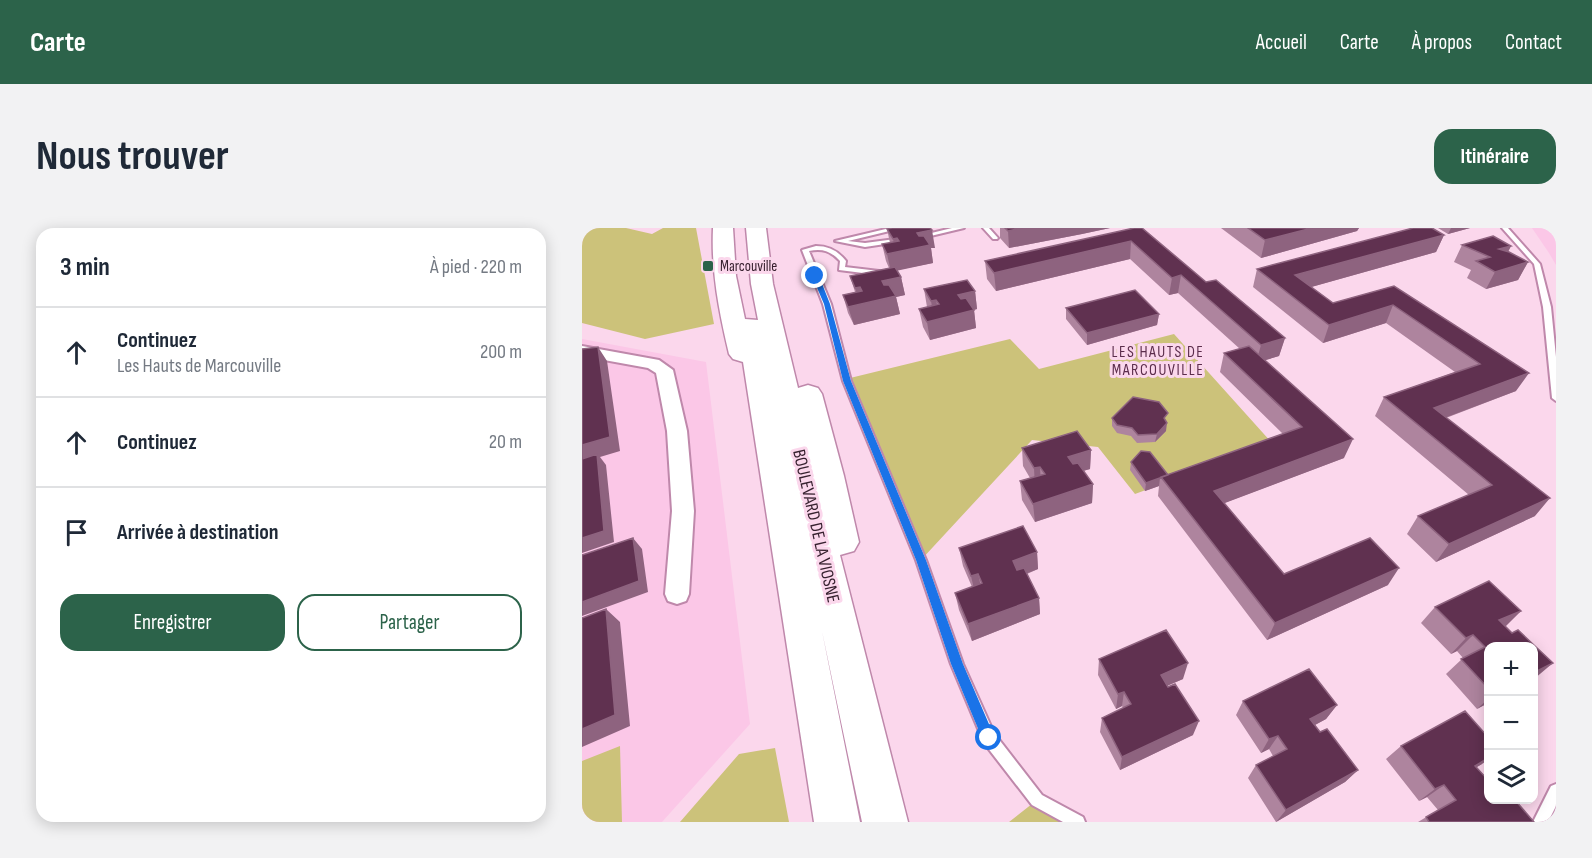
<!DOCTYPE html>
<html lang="fr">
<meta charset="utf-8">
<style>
body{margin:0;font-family:"Sofia Sans Condensed",sans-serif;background:#f2f2f3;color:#1f2937}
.controls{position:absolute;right:18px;bottom:18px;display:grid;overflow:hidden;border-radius:12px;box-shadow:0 3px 15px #0003}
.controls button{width:54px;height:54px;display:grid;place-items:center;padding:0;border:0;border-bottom:2px solid #e0e1e3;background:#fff;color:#1f2937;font:30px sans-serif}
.stop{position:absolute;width:18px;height:18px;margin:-14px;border:4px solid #1a73e8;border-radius:50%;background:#fff}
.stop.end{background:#1a73e8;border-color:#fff;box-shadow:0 2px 6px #0008}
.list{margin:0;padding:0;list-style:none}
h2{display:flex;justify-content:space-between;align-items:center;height:78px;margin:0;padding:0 24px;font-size:26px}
h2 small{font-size:20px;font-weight:400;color:#747a83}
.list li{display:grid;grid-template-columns:39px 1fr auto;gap:18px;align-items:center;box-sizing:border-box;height:90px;padding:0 24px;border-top:2px solid #e0e1e3}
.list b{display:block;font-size:22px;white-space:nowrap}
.list p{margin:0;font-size:20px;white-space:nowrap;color:#747a83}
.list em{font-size:20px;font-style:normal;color:#747a83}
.actions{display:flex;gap:12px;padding:18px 24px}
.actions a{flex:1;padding:14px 0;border:2px solid #2c634a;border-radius:18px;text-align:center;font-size:21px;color:#2c634a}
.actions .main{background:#2c634a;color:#fff}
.icon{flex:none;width:33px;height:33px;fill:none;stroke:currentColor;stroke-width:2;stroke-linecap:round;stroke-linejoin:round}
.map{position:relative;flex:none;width:974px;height:594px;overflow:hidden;border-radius:18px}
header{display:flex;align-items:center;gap:36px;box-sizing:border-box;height:84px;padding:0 30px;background:#2c634a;color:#fff}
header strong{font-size:28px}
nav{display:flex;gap:33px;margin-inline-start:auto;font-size:21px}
.intro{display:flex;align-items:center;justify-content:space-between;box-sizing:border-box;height:144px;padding:0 36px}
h1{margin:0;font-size:42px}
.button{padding:15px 27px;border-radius:18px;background:#2c634a;color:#fff;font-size:21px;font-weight:700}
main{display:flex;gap:36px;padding:0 36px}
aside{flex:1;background:#fff;border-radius:18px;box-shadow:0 3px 15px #0003}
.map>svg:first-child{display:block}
</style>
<header>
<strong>Carte</strong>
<nav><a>Accueil</a><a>Carte</a><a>À propos</a><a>Contact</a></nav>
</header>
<div class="intro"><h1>Nous trouver</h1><a class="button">Itinéraire</a></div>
<main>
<aside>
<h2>3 min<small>À pied · 220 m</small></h2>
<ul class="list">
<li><svg class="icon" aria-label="ahead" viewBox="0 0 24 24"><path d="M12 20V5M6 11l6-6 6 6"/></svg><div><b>Continuez</b><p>Les Hauts de Marcouville</p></div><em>200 m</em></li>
<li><svg class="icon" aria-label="ahead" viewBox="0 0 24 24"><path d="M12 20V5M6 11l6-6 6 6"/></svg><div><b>Continuez</b></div><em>20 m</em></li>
<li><svg class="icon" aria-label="arrive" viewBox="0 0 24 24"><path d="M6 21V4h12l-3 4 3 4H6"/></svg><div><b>Arrivée à destination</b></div></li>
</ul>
<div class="actions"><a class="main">Enregistrer</a><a>Partager</a></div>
</aside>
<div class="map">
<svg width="974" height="594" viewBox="0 0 974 594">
<rect width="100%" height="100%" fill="#fbd7ec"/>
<path fill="#fbc7e7" d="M950 0H974V37L967 25Z
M0 111 124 134 168 496 80 594H0Z"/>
<path fill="#ccc27a" d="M0 0H44L70 6 81 0H114L132 96 63 111 0 95Z
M592 106 690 215 553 266 516 219 450 212 339 332 264 151 428 111 457 141Z
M38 518 40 594H0V533Z
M193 520 207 594H98L157 526Z
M455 572 496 594H427Z"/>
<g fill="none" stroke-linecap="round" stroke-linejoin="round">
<defs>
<path id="lane" d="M308 0H320L266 13 283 15 321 10 323 11V13L283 19 253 13Z
M370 0H382L336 11 333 9Z
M401 0H407L416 10 415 11H411Z
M920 0H926L958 36 969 79 974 129V173L970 170 961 79 952 36Z
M234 18C247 18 256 23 264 33L263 39 297 43 300 45 297 47 257 42 258 33C249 23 240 20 227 23L249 76 269 153 344 332 381 436 412 505 460 567 501 589 503 594H481L450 577 402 515 369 436 334 332 261 153 241 76 220 22Z
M974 556V578L966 594H951L969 558Z"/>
<path id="street" d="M0 118 77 132 91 142 105 203 112 283 107 366 104 373 95 376 86 373 83 366 90 283 85 203 74 145 66 140 0 128Z"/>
<path id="primary" d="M131 0H151L154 48 163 91 176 92 169 56 164 0H184L191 56 216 160 226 157 236 160 240 166 262 248 277 314 272 323 258 327 326 594H280L240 403 278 594H232L161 134 151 131 147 126C137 84 129 43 131 0Z"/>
</defs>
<use href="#lane" stroke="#bf88ab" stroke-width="4"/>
<use href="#street" stroke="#bf88ab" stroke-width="4"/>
<use href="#primary" stroke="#bf88ab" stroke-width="3"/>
<use href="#lane" fill="#fff" fill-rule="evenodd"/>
<use href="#street" fill="#fff" fill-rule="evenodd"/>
<use href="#primary" fill="#fff" fill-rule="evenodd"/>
</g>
<path fill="#ae849e" d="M418 0H528L500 6 427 20 418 10Z
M552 0 624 54 703 110 697 128 683 132 762 230 642 275 702 346 806 357 685 412 576 268 577 258 563 263 548 242 549 234 586 247 701 206 638 144 642 125 658 121 596 65 587 67 548 31 414 63 405 51 403 33Z
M639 0H777L775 3 679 30Z
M856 0H888L866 6Z
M305 1 353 20H349L351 35 315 42 319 49 323 67 314 69 318 86 272 97 266 85 261 67 273 64 268 48 307 40 304 33 300 16 308 15Z
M862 7 854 24 729 59 751 75 812 58 934 163 864 190 953 288 854 334 825 306 836 288 887 267 793 188 802 169 873 144 804 95 741 115 671 59 675 41Z
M880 17 929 18 926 24 946 34 936 52 904 61 885 50 889 42 872 34Z
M342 61 393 63 395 81 392 82 394 100 348 112 341 99 337 81 345 79Z
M484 80 577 86 575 97 505 117 484 91Z
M530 190 584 193V203L573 214 555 215 549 208 535 205 530 198Z
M440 220 509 222 508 241 501 243 511 256 510 275 453 294 440 272 438 253 448 250 441 238Z
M377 320 455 324 456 341 445 346 457 370 458 386 390 413 377 382 373 365 390 359 381 338Z
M853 379 939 383 923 398 906 418V475L895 481 864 446 881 430 875 423 869 426 839 395Z
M517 431 601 451 585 458 611 507 538 542 518 504 520 490 541 480 540 478 534 481 516 447Z
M661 473 755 477 744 491 733 497 738 504 776 542 763 554 694 594 666 550 674 537 691 528 687 521 679 525 654 487Z
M819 518 900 536 895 539 906 552 952 594H836L856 582 845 569 837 573 804 531Z"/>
<path fill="#8e637f" d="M440 0H528L500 6 427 20 426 3Z
M730 0H777L775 3 679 30 683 12Z
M869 0H888L866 6Z
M350 2 353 20H349L351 35 309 44 305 26 314 24 311 11 315 10 318 23 335 5Z
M862 7 854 24 708 65 713 47Z
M549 13 548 31 414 63 412 45Z
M929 18 920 35 917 21Z
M946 34 936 52 904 61 913 44Z
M599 47 596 65 587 67 590 50Z
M319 49 323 67 314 69 318 86 272 97 266 79 278 76 273 60 278 59 283 75 300 53Z
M393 63 395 81 379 85 376 67Z
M354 72 358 90 352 91 349 73Z
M811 77 804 95 741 115 747 97Z
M392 82 394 100 348 112 345 94Z
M577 86 575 97 505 117V105Z
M703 110 697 128 674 135 679 117Z
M16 119 25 133 38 223 18 229 24 237 32 314 0 325V217Z
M947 145 934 163 841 198 852 180Z
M585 195 584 203 573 214 575 206Z
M771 211 762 230 627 281 632 263Z
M509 222 508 241 486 247V229Z
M458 239 459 257 453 259 452 240Z
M578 250 577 258 563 263 564 255Z
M511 256 510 275 453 294 451 276Z
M968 270 953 288 854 334 867 316Z
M51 310 60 321 66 364 0 388V374Z
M455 324 456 341 433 350 431 333Z
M817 340 806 357 685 412 693 395Z
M396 346 400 363 393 365 389 348Z
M457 370 458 386 390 413 386 396Z
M24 381 38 394 48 498 0 519V501Z
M939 383 923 399 917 392Z
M891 407 875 423 869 426 884 410Z
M606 435 601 451 575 462 579 447Z
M971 435 952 451 951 445Z
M542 464 540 478 534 481 536 466Z
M906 471V475L895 481Z
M755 477 744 491 718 505 728 491Z
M617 493 611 507 538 542 540 529Z
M696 508 687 521 679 525 687 511Z
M906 530V532L900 536 876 550 893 538Z
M776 542 763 554 694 594 704 582Z
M862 557 845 569 837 573 853 561Z"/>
<path fill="#603150" stroke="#8e637f" stroke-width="1.5" d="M310 0H348L350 2 335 5 337 8H342L348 17 305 26 300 16 317 13 315 10 311 11 305 1Z
M423 0H440L426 3Z
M552 0H560L624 54 634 52 703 110 679 117 599 47 590 50 549 13 412 45 403 33Z
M666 0H730L683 12Z
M831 0H850L862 7 713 47 751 75 812 58 947 145 852 180 968 270 867 316 836 288 910 257 802 169 898 136 811 77 747 97 675 41Z
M911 8 929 18 917 21 927 24 946 34 913 44 894 33 908 29 880 17Z
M313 39 319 49 300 53 302 57H307L314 68 266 79 261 67 280 63 278 59 273 60 268 48Z
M385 52 393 63 376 67 379 71 384 70 392 82 345 94 337 81 357 76 354 72 349 73 342 61Z
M553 62 577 86 505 105 484 80Z
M667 118 771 211 632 263 702 346 788 310 817 340 693 395 579 249 720 199 642 125Z
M16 119 28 209 0 217V121Z
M551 169 577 174 586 185 582 190 585 195 575 206 556 207 550 200 535 197 530 190Z
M495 203 509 222 486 229 491 236 496 235 511 256 451 276 438 253 463 246 458 239 452 240 440 220Z
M559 223 568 224 586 247 564 255 549 234Z
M15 226 22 303 0 310V231Z
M441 298 455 324 431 333 435 342 442 340 457 370 386 396 373 365 400 355 396 346 389 348 377 320Z
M51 310 57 353 0 374V327Z
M907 353 939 383 917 392 930 405 936 402 971 435 951 445V418H906V460L879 431 903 419 891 407 884 410 853 379Z
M24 381 33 487 0 501V390Z
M584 402 606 435 579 447 586 459 593 456 617 493 540 529 520 490 549 476 542 464 536 466 517 431Z
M727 441 755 477 728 491 738 504 745 501 776 542 704 582 674 537 705 521 696 508 687 511 661 473Z
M883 483 906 509V530L893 538 906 552V572H933L952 594H847L844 589 874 572 862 557 853 561 819 518Z"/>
<path fill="#1a73e8" d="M233 46 237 48 248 76 269 153 344 332 381 436 413 510 411 515 407 516 402 515 369 436 334 332 261 153 242 76 230 48Z"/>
<rect fill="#2c634a" stroke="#fbd7ec" stroke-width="2" x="120" y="32" width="12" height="12" rx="3"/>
<g text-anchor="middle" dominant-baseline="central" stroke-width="6" stroke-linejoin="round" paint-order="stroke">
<g font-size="15" fill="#37212f" stroke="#fbd7ec" text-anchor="start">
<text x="138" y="38">Marcouville</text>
</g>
<g font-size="16" letter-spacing="1.5" fill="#5c2d4c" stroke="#fbd7ec">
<text x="576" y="124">LES HAUTS DE<tspan x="576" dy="18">MARCOUVILLE</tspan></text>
</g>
<g font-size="18" fill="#37212f" stroke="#fbd7ec">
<text transform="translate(234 298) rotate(77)">BOULEVARD DE LA VIOSNE</text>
</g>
</g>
</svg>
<div class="controls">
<button>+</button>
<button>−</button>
<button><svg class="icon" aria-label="layers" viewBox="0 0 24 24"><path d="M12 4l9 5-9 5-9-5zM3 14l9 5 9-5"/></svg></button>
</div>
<div class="stop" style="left:407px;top:510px"></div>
<div class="stop end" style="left:233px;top:48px"></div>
</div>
</main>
